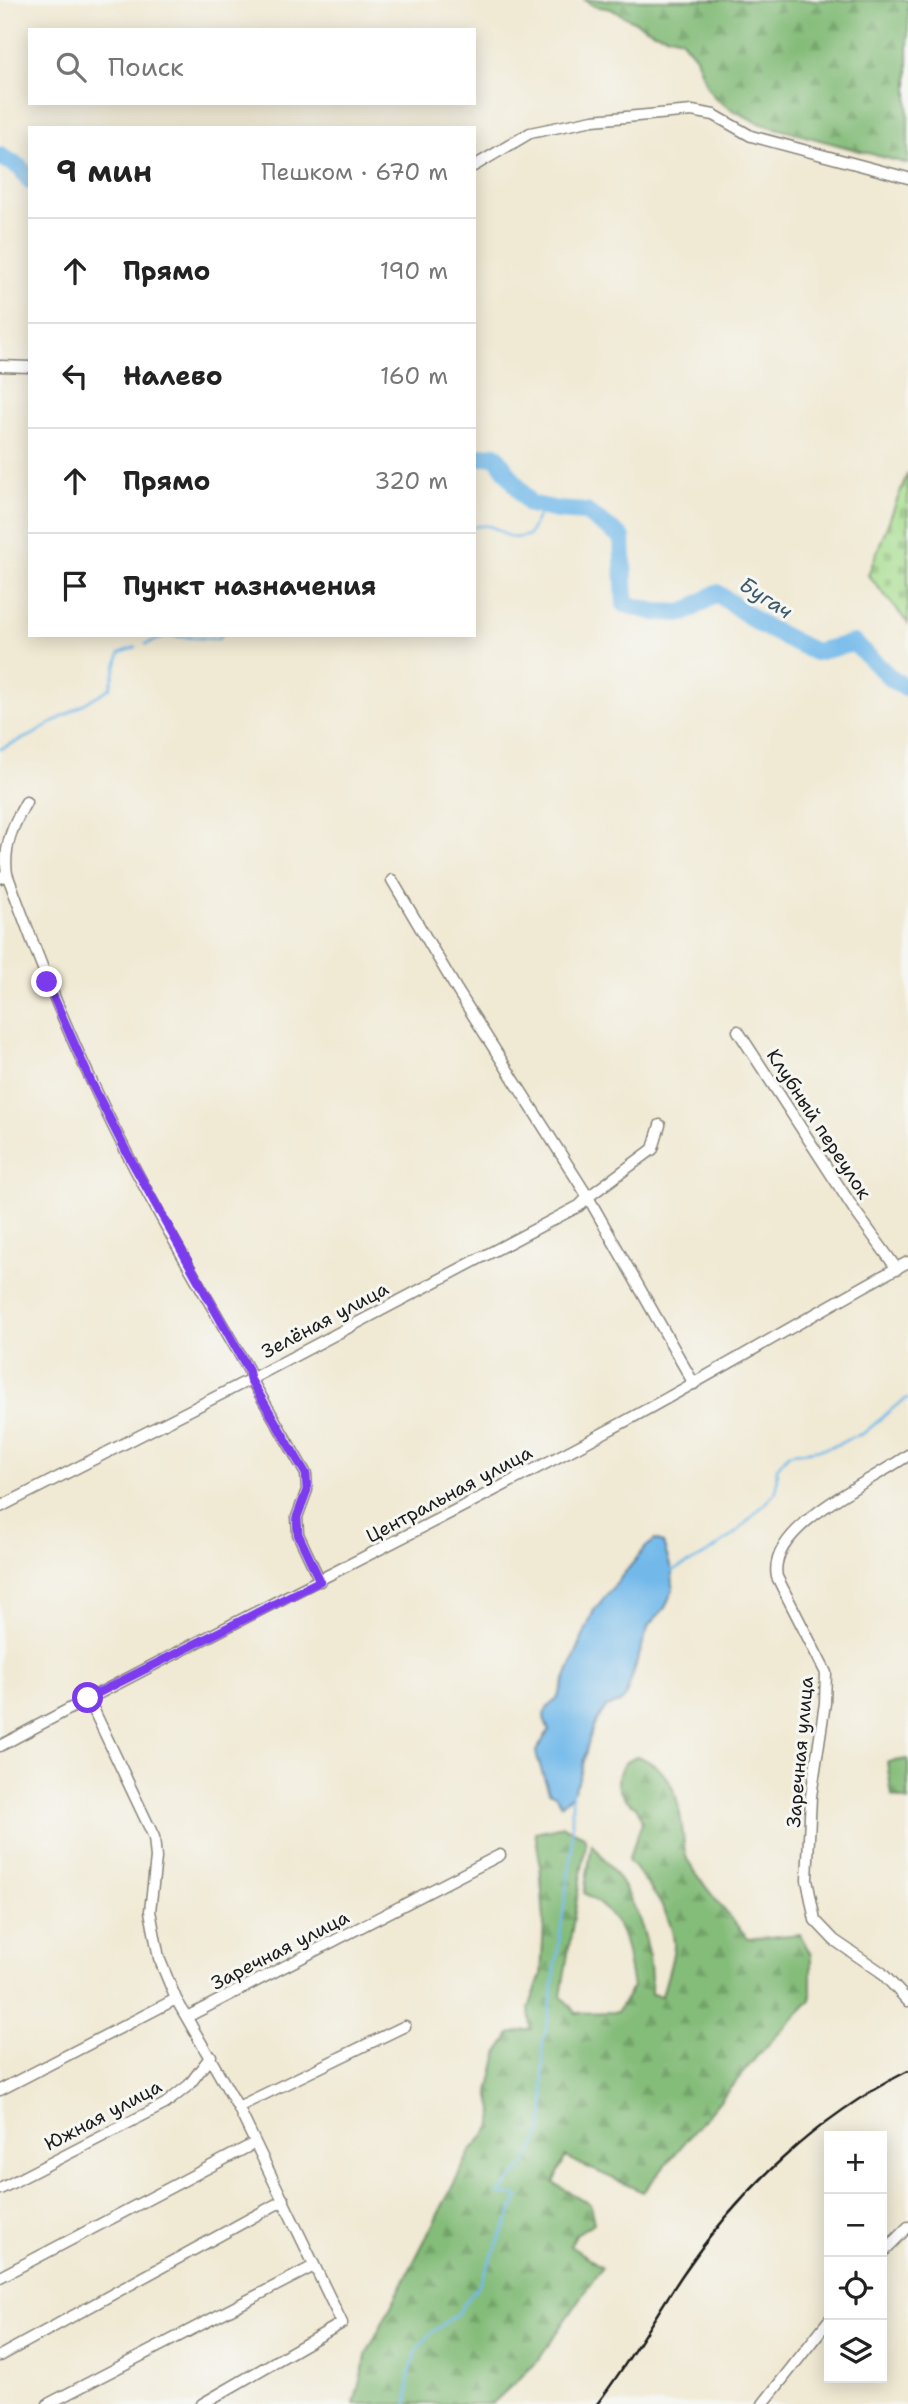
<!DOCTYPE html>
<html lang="ru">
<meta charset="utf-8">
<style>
body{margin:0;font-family:"Shantell Sans",sans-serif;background:#f2f2f2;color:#222}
.controls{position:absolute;right:21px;bottom:21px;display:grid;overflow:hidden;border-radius:0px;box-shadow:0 4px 18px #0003}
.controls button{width:63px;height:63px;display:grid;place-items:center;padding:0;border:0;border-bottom:2px solid #e0e0e0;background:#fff;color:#222;font:35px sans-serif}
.stop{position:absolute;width:21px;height:21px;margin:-16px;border:5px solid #7c3aed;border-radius:50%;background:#fff}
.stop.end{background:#7c3aed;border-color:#fff;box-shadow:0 2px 7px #0008}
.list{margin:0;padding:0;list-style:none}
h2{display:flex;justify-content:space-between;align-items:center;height:91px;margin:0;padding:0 28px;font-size:30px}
h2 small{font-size:23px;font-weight:400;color:#767676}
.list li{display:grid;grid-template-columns:46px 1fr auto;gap:21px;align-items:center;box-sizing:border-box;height:105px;padding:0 28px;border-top:2px solid #e0e0e0}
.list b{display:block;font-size:26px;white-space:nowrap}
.list em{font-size:23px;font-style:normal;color:#767676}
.icon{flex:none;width:38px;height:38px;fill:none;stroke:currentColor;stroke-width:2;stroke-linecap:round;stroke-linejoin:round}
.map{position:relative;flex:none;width:908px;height:2404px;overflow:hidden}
.search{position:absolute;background:#fff;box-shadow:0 4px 18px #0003;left:28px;top:28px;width:448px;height:77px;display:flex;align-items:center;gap:18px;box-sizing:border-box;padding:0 24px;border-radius:0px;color:#767676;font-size:26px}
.panel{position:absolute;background:#fff;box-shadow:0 4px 18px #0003;left:28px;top:126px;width:448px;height:511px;border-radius:0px}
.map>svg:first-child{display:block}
</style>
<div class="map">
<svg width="908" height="2404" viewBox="0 0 908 2404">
<defs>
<pattern id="forest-firs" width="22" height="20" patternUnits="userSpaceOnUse" patternTransform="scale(1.75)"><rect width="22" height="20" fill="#84bc79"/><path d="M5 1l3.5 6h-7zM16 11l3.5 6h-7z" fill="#71a168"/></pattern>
<pattern id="cemetery-stones" width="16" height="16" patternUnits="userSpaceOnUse" patternTransform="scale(1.75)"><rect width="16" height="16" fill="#a6dd8e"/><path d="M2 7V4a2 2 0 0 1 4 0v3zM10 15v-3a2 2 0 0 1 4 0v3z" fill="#8ebd7a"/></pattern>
</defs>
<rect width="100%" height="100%" fill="#f6f6f2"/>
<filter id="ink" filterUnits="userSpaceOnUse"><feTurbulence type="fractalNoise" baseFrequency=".0143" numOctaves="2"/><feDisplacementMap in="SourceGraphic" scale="14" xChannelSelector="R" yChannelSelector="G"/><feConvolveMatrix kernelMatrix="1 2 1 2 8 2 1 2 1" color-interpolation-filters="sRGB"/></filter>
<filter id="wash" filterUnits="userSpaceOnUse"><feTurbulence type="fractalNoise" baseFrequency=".00686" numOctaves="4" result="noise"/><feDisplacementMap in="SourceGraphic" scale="28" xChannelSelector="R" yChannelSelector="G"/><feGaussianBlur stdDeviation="1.57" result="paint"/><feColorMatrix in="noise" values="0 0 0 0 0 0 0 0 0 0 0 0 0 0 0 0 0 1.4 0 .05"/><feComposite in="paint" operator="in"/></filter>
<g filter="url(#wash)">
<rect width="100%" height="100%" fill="#f0e9d3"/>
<path fill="url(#forest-firs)" stroke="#506c4a" stroke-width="2" d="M585 0H908V164L761 124 734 111 716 99 706 85 696 57 681 39 654 32 611 9 594 6Z
M637 1756C674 1770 679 1799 683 1835 684 1843 684 1854 688 1861 703 1887 729 1915 748 1939L800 1934 811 1955V2000L758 2055 643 2192 565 2157 554 2183 590 2204 594 2223 576 2234 570 2246 602 2267 537 2362 492 2404H354L367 2353 471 2150 491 2128 494 2115 489 2092 498 2053 510 2034 531 2029 529 2008 541 1975 544 1923 540 1861 535 1832 563 1826 584 1836 586 1844 561 1996 576 2013 617 2012 633 1987C624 1940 627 1921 584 1893L592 1844C631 1889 653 1933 651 1994L662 1996C665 1982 675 1956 674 1942 671 1910 647 1884 628 1860L642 1823C641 1818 639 1811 636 1807 633 1804 629 1803 627 1800 611 1785 618 1762 637 1756Z
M908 1759V1801L892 1796 887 1762Z"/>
<path fill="url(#cemetery-stones)" stroke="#617c55" stroke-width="2" d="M908 472V623L868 575Z"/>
<path fill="#72b9ea" stroke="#476a83" stroke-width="2" d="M655 1540 663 1543 672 1572 673 1589 665 1608 649 1625 625 1698 620 1703 606 1707C602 1713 597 1720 594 1726 582 1752 585 1786 562 1805L555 1795 549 1792 537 1757 536 1751 549 1730C540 1715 544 1709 557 1699L594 1610 646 1547Z"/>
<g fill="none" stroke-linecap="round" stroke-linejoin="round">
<path stroke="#72b9ea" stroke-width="2.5" d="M474 527C479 526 487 525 492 527 511 534 504 542 529 535L539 514 557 510
M146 644 167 636 218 639 221 635
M0 749 34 734 110 688 120 653 136 647
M670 1572 707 1554 737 1532 776 1492 777 1468 788 1454C810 1450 832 1450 850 1438 855 1435 861 1436 865 1432 880 1421 891 1407 908 1398
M407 2404 409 2372 416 2351 430 2334 458 2313 481 2281 519 2196 499 2194 525 2164 537 2142 545 2119 542 2043 548 2021 572 1848V1790"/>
<path stroke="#72b9ea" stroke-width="18" d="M0 156 21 168 30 181
M474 458 495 455 530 504 557 510 586 512 622 538 625 604 655 612 684 613 717 593 763 626 815 652 854 643 893 680 908 688"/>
</g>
</g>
<g filter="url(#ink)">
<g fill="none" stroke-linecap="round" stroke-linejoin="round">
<defs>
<path id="minor" d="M474 166 530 133 593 120 692 111 714 115 751 136 908 178
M0 366 30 367
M7 874C33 944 59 1013 91 1080 137 1180 193 1274 248 1369L251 1379 306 1474 307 1490 297 1517 298 1534 320 1581
M0 878 7 874C3 847 13 825 26 802
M392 880 457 990 588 1197 694 1384
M738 1031 855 1211 897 1269
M908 1455C875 1480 766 1526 777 1577L826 1673 825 1703 811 1796 807 1880 815 1920 834 1940 881 1972 908 2001
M0 1507 251 1379 579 1206 588 1197 653 1149 660 1125
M88 1698 154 1837 156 1858 150 1911 159 1958 176 1999 238 2107 342 2323 202 2404
M0 1746C201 1637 407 1538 609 1430 710 1376 807 1317 908 1262
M187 2017 500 1855
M0 2090 176 1999
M238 2107 405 2026
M0 2189 165 2104 189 2085 211 2056
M882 2253 908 2227
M0 2277 255 2143
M0 2356 284 2200
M48 2404 314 2266
M763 2404 829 2320"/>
</defs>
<use href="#minor" stroke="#868278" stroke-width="13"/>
<use href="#minor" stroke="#fff" stroke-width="10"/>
<path stroke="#1c1c1c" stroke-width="2.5" d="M597 2404C629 2363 654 2317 683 2274 739 2191 818 2116 908 2071"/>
</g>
</g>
<g fill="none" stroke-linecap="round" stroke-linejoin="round" filter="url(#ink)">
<path stroke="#7c3aed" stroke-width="9" d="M47 982 91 1082 126 1151 248 1369 250 1379 306 1474 307 1490 297 1517 298 1534 320 1581 88 1698"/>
</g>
<g text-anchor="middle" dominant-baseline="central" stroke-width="6" stroke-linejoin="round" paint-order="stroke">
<g font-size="19" fill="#1c1c1c" stroke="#f6f6f2">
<text transform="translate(819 1124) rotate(57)">Клубный переулок</text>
<text transform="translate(325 1320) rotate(-28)">Зелёная улица</text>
<text transform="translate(449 1494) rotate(-28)">Центральная улица</text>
<text transform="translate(800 1752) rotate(-85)">Заречная улица</text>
<text transform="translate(280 1950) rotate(-27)">Заречная улица</text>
<text transform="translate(103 2115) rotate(-28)">Южная улица</text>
</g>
<g font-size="21" font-style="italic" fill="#3e5b6e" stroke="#f6f6f2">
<text transform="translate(766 598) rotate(33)">Бугач</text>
</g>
</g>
</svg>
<div class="controls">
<button>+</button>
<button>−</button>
<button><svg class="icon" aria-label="locate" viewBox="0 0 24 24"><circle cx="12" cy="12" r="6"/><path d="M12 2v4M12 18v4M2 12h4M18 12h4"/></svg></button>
<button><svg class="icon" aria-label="layers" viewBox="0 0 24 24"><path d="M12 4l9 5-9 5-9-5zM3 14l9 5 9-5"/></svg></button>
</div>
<div class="stop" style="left:88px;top:1698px"></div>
<div class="stop end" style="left:47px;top:982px"></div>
<div class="search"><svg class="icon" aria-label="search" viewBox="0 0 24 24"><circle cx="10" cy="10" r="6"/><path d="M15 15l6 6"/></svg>Поиск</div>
<section class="panel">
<h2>9 мин<small>Пешком · 670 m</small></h2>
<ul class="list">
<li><svg class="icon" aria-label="ahead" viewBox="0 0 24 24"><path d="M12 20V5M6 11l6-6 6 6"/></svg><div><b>Прямо</b></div><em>190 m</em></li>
<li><svg class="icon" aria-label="left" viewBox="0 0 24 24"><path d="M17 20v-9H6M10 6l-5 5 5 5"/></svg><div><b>Налево</b></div><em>160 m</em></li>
<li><svg class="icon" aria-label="ahead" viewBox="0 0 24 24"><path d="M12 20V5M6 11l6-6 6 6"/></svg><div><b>Прямо</b></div><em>320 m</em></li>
<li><svg class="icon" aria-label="arrive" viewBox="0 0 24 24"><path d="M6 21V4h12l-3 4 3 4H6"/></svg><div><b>Пункт назначения</b></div></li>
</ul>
</section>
</div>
